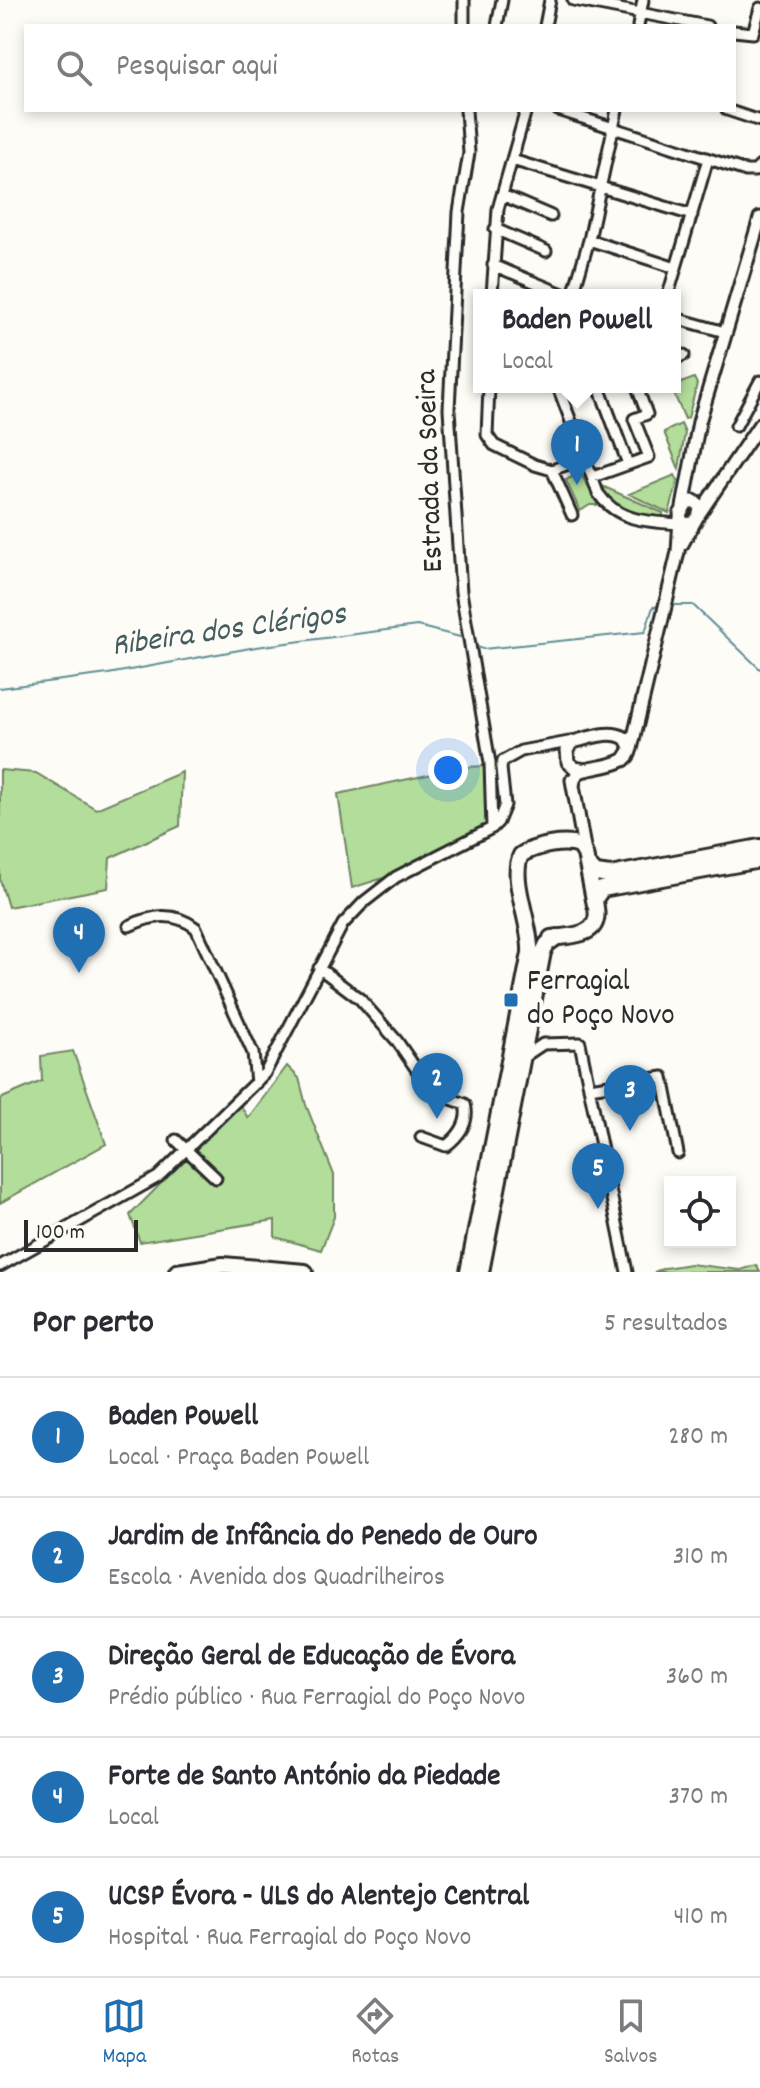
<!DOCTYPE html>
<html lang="pt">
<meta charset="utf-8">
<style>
body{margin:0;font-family:Dekko,sans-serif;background:#f7f7f7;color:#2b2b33}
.controls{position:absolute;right:24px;bottom:24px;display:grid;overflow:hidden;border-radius:0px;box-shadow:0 4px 12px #0003}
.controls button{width:72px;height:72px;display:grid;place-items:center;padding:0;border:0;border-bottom:2px solid #e1e1e2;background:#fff;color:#2b2b33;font:40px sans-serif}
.scale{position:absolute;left:24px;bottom:20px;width:114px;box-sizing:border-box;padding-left:8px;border:4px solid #2b2b2b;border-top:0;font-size:22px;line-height:28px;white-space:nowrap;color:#2b2b2b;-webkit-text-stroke:6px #fdfcf7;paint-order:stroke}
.you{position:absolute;left:448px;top:770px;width:28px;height:28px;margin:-20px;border:6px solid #fff;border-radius:50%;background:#1a73e8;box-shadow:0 0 0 12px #1a73e833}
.badge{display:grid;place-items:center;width:52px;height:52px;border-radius:50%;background:#1f6fb2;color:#fff;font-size:26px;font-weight:700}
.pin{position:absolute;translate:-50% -66px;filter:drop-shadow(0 2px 4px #0008)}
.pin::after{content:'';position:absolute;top:42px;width:28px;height:24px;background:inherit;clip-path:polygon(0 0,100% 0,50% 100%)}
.popup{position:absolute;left:473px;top:289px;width:208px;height:104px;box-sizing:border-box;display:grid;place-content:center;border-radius:0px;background:#fff;filter:drop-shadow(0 2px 6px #0005);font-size:26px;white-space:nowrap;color:#7c7c81}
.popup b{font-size:30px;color:#2b2b33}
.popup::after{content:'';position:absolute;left:50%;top:100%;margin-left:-16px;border:16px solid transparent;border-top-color:#fff}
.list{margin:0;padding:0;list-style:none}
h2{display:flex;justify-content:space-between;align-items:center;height:104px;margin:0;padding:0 32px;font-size:34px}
h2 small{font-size:26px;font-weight:400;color:#7c7c81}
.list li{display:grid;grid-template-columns:52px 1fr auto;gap:24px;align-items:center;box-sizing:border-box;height:120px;padding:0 32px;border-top:2px solid #e1e1e2}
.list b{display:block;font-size:30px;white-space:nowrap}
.list p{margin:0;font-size:26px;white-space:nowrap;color:#7c7c81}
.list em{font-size:26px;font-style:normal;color:#7c7c81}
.icon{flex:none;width:44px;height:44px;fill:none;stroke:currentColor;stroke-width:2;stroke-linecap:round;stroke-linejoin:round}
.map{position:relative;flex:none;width:760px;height:1272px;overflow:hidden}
.search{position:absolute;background:#fff;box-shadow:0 4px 12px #0003;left:24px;right:24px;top:24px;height:88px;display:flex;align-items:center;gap:20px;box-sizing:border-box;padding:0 28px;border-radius:0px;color:#7c7c81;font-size:30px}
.sheet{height:704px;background:#fff}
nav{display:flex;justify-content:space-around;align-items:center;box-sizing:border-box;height:112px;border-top:2px solid #e1e1e2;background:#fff;font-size:22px;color:#7c7c81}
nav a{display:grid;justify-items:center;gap:4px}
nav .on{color:#1f6fb2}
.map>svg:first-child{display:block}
</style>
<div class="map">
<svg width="760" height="1272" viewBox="0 0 760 1272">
<rect width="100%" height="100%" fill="#fdfcf7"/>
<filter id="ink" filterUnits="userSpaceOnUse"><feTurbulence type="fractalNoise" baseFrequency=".0125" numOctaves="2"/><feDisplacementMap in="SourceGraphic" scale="16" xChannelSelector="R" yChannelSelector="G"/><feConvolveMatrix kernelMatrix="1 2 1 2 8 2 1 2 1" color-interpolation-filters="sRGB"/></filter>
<g filter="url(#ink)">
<path fill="#b3dd9a" stroke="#6f8462" stroke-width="2" d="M694 378 697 384 688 418 685 419 671 387Z
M681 424 685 433 679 469 664 432Z
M577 474 582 476 598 505H590L580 511 566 480Z
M675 475 678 481 669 513 629 494Z
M602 486 663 513V518C636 514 614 513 602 486Z
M486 766 488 823 485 826 396 874 352 888 338 794 465 767Z
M0 770 36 773 96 809 182 772 180 826 110 858 108 888 8 907 0 880Z
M73 1051 106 1144 0 1203V1099L42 1081 41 1056Z
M287 1066 299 1078 306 1105 334 1175V1217L321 1250 275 1237V1220L140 1242 130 1215 184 1160 196 1153V1147L239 1103 248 1118Z
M690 1264 740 1270 756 1265 760 1272H654L665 1268Z"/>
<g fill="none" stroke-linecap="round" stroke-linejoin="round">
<path stroke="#5f8f93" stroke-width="2" d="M670 605H693L760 669
M477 647 483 649 645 632 653 607 660 606
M0 688 108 674 256 647 417 626 464 638"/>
<defs>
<path id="minor" d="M573 0 707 26
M464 26V0
M497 26 502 0
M545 26 550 0
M638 26 643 0
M734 31 753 33 760 8
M466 110 469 153 459 212 449 409 461 592 490 763 492 828
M558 110 746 171H755L760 166
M727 110 760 121
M512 160 692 215
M502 195 551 216
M495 229 546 251
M589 240 676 268
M493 265 565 295
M492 295 498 209 526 110
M573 295 589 240 617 110
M668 295 708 159
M675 318 725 332
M675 359 684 355
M489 387 487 435 494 445 535 465 552 470 585 458
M558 387 598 493C617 522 650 522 683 524
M599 387 628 464
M736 426 760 381
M552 470 572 515
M593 477 649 457 634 419 647 414 637 387
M129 926C152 915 174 911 196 928L253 1053 256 1083
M319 968 360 999 397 1041 432 1092 465 1104C470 1122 459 1136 446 1146L421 1137
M522 1058 543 1044 580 1043 627 1272
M589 1088 663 1077 678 1153
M176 1140 216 1178
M0 1266 158 1177 265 1073 343 924 364 902 396 877 492 828 498 822 505 805 501 768 503 761 521 751 574 741"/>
<path id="tertiary" d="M683 507 699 422 760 218
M699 514 760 424
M682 544 699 514 700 507 694 501 687 503 680 514 682 522 688 524 693 522
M624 760 631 749 678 552 680 517
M572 780 585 853
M573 786C574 779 575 774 582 771 593 766 643 766 627 741 625 737 621 736 617 735 604 732 585 739 573 742L567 750 568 762 575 768 586 770"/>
<path id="primary" d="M587 864 596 873 610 875 760 847
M551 938C565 936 593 937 596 919 598 913 595 905 595 899L602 889 760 860
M177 1272 223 1265 305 1272
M468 1272 530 953C532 925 509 879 521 855 534 846 565 840 580 846L585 854 595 905
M481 1272 543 952 547 944 557 937"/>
</defs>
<use href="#minor" stroke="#2b2b2b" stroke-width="15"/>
<use href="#tertiary" stroke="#2b2b2b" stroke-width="17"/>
<use href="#primary" stroke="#2b2b2b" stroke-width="20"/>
<use href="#minor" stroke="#fdfcf7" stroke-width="9"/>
<use href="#tertiary" stroke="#fdfcf7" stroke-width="11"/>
<use href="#primary" stroke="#fdfcf7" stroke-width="14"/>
</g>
</g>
<rect fill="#1f6fb2" stroke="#fdfcf7" stroke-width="3" x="503" y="992" width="16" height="16" rx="4"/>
<g text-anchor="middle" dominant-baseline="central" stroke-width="8" stroke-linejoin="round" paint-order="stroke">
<g font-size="30" fill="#2b2b2b" stroke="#fdfcf7">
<text transform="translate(432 471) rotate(-92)">Estrada da Soeira</text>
</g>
<g font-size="30" fill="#2b2b2b" stroke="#fdfcf7" text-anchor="start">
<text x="527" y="983">Ferragial<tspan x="527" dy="34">do Poço Novo</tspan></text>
</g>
<g font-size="32" font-style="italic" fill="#455d5f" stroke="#fdfcf7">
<text transform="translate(229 632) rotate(-8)">Ribeira dos Clérigos</text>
</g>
</g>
</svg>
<div class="controls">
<button><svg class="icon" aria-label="locate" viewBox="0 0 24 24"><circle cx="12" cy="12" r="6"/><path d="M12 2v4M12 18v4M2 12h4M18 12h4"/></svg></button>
</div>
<div class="scale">100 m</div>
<div class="you"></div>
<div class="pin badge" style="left:577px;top:485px">1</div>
<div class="popup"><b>Baden Powell</b>Local</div>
<div class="pin badge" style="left:437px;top:1119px">2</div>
<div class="pin badge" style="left:630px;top:1131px">3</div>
<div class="pin badge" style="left:79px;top:973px">4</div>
<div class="pin badge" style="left:598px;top:1209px">5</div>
<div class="search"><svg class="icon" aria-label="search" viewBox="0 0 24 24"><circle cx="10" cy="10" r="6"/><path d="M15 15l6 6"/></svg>Pesquisar aqui</div>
</div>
<section class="sheet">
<h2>Por perto<small>5 resultados</small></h2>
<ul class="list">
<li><span class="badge">1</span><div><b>Baden Powell</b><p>Local · Praça Baden Powell</p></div><em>280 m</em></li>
<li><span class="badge">2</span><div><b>Jardim de Infância do Penedo de Ouro</b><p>Escola · Avenida dos Quadrilheiros</p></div><em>310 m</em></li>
<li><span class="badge">3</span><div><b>Direção Geral de Educação de Évora</b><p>Prédio público · Rua Ferragial do Poço Novo</p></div><em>360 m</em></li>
<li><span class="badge">4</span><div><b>Forte de Santo António da Piedade</b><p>Local</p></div><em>370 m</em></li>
<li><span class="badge">5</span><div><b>UCSP Évora - ULS do Alentejo Central</b><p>Hospital · Rua Ferragial do Poço Novo</p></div><em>410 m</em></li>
</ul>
</section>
<nav>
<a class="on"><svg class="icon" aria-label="map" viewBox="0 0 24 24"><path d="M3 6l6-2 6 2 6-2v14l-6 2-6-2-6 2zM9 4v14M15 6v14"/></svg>Mapa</a>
<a><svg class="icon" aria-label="directions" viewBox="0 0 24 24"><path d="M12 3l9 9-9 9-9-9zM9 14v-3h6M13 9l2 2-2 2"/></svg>Rotas</a>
<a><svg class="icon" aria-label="saved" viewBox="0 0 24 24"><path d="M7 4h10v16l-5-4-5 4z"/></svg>Salvos</a>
</nav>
